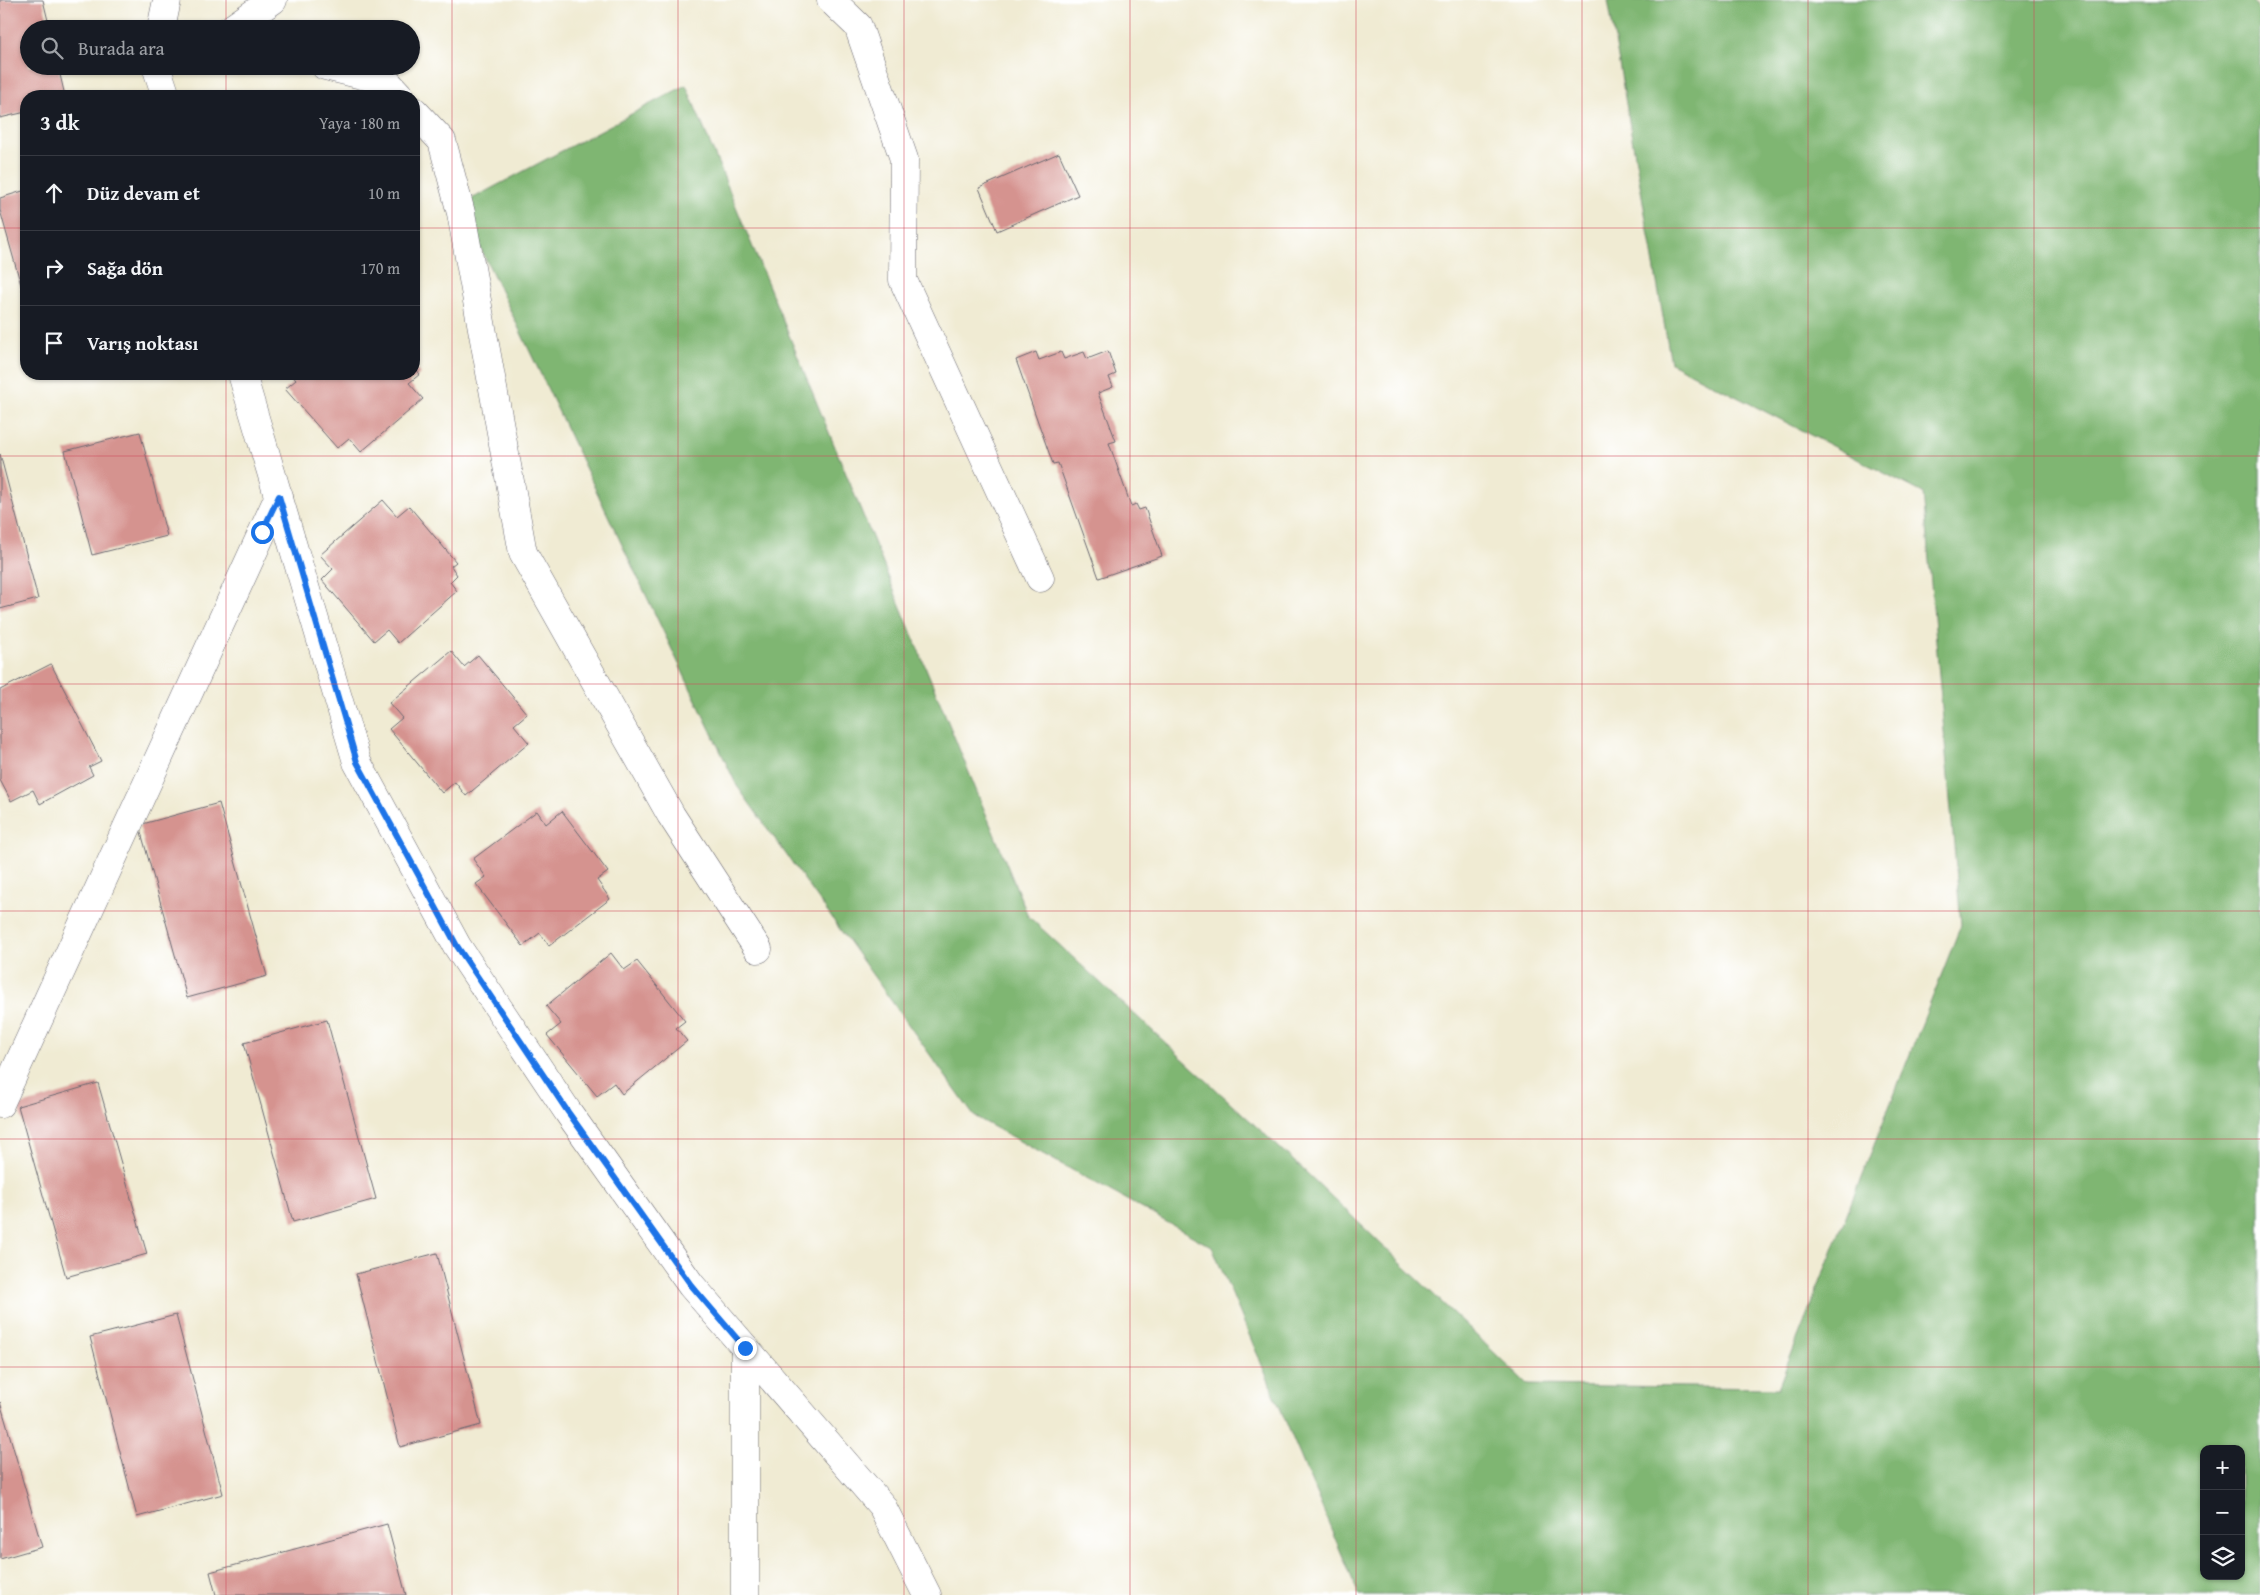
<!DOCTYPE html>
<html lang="tr">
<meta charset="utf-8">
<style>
body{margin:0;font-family:"Gentium Book Plus",serif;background:#242831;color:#f1f3f6}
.controls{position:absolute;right:15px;bottom:15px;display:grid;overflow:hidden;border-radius:10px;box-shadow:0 1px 4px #0004}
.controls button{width:45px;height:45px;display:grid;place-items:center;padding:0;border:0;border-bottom:1px solid #363941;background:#171b24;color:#f1f3f6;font:25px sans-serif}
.stop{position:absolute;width:15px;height:15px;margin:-11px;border:4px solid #1a73e8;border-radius:50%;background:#fff}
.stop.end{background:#1a73e8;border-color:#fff;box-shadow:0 1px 5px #0008}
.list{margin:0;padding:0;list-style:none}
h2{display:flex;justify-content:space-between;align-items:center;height:65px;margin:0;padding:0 20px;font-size:21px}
h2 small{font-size:16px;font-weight:400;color:#9ea1a6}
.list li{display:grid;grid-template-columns:32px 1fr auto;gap:15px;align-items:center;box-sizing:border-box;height:75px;padding:0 20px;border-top:1px solid #363941}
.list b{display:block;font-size:19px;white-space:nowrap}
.list em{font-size:16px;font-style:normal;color:#9ea1a6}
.icon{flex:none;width:28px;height:28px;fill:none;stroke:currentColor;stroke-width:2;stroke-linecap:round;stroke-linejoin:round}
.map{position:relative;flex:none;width:2260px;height:1595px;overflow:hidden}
.search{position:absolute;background:#171b24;box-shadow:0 1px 4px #0004;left:20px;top:20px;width:400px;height:55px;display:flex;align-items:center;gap:12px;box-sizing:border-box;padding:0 18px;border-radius:28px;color:#9ea1a6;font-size:19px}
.panel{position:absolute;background:#171b24;box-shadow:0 1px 4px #0004;left:20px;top:90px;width:400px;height:290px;border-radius:20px}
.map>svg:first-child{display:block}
</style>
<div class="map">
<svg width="2260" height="1595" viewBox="0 0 2260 1595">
<rect width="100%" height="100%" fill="#fff"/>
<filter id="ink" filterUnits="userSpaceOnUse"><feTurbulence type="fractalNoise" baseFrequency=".02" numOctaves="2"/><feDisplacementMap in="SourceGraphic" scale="10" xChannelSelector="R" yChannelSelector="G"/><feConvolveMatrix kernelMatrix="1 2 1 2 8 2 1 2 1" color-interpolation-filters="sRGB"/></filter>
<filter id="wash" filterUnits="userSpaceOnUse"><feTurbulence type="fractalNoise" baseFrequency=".0096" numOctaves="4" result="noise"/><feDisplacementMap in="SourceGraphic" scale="20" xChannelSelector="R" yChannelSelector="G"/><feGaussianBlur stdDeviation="1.12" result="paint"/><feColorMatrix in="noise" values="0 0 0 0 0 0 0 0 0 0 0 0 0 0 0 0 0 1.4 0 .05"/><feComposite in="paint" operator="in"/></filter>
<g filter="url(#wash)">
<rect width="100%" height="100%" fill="#f0ebd3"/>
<path fill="#7fb672" stroke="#506c56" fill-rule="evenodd" d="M1608 0H2253L2260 12V1595H1359L1212 1247 974 1116 737 786 460 205 686 85 1028 916 1308 1174 1528 1385 1778 1388 1961 925 1923 493 1671 363ZM2204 1449H2241V1576H2204Z"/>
<g id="blocks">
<path fill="#d5938f" d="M0 0H43L50 29H29V66H58L65 96H26V112L0 118Z
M1059 153 1078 195 997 231 979 188Z
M26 190V303L0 210V198Z
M1108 351 1116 374 1109 377 1113 387 1098 393 1116 441 1109 443 1131 506 1136 504 1139 510 1145 508 1162 556 1099 578 1058 463 1053 464 1016 360 1036 352 1039 360 1061 352 1064 359 1084 352 1087 359Z
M414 367 420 374 409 383 423 399 361 452 349 438 337 448 285 389 296 380 291 374H414Z
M140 432 167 536 92 555 65 451Z
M0 454 38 599 0 609Z
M383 500 397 516 409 506 456 562 451 566 457 575 450 582 457 591 398 643 387 630 374 641 322 580 333 569 320 555Z
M451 651 464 667 478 655 527 714 514 725 529 743 466 796 455 782 442 793 389 729 402 718 389 703Z
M51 664 101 761 89 767 93 775 40 804 33 790 11 801 0 780V690Z
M219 803 267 976 187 998 139 825Z
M537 811 546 824 562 811 608 872 597 880 610 899 549 946 540 933 523 946 476 884 486 877 473 859Z
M611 953 624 970 637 961 685 1021 676 1028 687 1041 622 1094 614 1083 597 1096 547 1035 561 1024 546 1006Z
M327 1020 376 1199 293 1222 244 1043Z
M98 1083 147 1254 66 1277 18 1106Z
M437 1253 481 1425 400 1447 356 1274Z
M176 1315 223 1494 137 1517 90 1337Z
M0 1402 42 1547 0 1559Z
M387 1524 406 1595H216L210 1572Z"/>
</g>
</g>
<g filter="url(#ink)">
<use href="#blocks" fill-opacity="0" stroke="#6a6870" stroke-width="1"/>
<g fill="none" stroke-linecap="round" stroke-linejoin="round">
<defs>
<path id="minor" d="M831 0 858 26 904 159 903 280 1040 578
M231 29 273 0
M325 66 386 81 400 96
M414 111 442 141 461 213 523 553 671 815 758 949
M0 1104 279 496
M745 1348V1595"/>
<path id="tertiary" d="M161 29 167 0
M156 66 166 96
M242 374 357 762 457 946 568 1112 691 1285 882 1506 927 1595"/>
</defs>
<use href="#minor" stroke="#6a6870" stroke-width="29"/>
<use href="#tertiary" stroke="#6a6870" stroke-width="29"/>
<use href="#minor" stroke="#fff" stroke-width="28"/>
<use href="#tertiary" stroke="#fff" stroke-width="28"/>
</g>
</g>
<g fill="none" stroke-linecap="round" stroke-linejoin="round" filter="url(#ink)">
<path stroke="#1a73e8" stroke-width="6" d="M262 532 279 496 357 762 457 946 568 1112 691 1285 745 1348"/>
</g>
<path fill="none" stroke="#d1495b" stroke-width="1" stroke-opacity="0.55" d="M226 0V29M452 0V1595M678 0V1595M904 0V1595M1130 0V1595M1356 0V1595M1582 0V1595M1808 0V1595M2034 0V1595M226 66V96M0 228H26M414 228H2260M226 374V1595M0 456H2260M0 684H2260M0 911H2260M0 1139H2260M0 1367H2260"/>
</svg>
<div class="controls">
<button>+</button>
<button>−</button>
<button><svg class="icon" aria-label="layers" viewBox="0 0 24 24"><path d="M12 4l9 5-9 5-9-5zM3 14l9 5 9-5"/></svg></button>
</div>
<div class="stop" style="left:262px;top:532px"></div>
<div class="stop end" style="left:745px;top:1348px"></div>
<div class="search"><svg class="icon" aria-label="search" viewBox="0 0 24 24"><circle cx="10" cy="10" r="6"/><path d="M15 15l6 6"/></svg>Burada ara</div>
<section class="panel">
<h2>3 dk<small>Yaya · 180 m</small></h2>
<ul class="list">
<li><svg class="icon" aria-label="ahead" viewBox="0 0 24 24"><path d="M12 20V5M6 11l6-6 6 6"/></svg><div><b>Düz devam et</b></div><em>10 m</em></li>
<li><svg class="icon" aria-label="right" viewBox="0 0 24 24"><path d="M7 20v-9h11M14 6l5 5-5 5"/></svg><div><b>Sağa dön</b></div><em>170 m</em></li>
<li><svg class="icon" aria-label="arrive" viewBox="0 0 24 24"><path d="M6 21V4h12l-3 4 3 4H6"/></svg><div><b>Varış noktası</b></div></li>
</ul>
</section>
</div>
